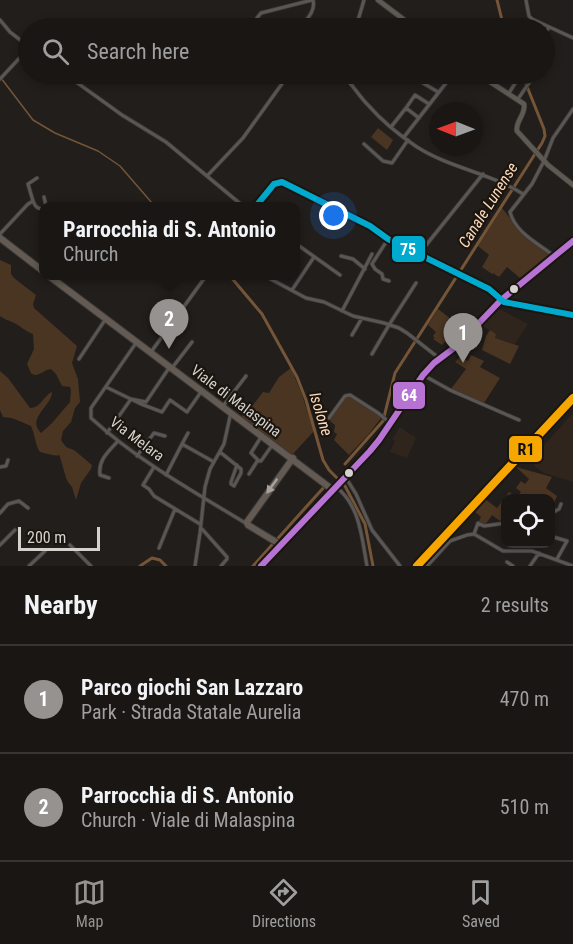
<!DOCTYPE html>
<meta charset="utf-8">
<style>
body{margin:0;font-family:"Roboto Condensed",sans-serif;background:#231f1d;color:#f1f3f6}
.controls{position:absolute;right:18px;bottom:18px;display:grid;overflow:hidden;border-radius:12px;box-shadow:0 3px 9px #0003}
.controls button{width:54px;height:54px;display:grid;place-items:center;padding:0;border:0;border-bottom:2px solid #383534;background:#1a1614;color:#f1f3f6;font:30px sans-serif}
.compass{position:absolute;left:429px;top:102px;width:54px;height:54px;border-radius:50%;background:#1a1614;box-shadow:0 3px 9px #0003;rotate:271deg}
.scale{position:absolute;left:18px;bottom:15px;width:82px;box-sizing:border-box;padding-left:6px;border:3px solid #d5d1cd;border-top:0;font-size:16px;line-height:21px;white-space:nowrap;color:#d5d1cd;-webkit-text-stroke:4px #1b150f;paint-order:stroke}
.you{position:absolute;left:334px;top:216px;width:21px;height:21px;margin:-15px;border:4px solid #fff;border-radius:50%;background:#1a73e8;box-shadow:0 0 0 9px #1a73e833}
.badge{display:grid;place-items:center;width:39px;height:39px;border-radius:50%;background:#96928f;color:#fff;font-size:20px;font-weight:700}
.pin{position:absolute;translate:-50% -50px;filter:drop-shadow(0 2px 3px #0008)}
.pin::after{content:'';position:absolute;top:32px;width:21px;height:18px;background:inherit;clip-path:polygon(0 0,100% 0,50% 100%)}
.popup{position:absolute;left:39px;top:202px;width:261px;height:78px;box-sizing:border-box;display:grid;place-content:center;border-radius:12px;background:#1a1614;filter:drop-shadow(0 2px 4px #0005);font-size:20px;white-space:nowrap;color:#9f9fa0}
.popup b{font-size:22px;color:#f1f3f6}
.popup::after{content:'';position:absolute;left:50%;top:100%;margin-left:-12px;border:12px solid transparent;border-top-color:#1a1614}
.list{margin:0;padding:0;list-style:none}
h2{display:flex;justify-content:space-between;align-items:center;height:78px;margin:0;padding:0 24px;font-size:26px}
h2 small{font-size:20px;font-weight:400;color:#9f9fa0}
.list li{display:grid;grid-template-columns:39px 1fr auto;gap:18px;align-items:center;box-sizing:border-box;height:108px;padding:0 24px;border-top:2px solid #383534}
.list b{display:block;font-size:22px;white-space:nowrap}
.list p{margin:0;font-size:20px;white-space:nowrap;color:#9f9fa0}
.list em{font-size:20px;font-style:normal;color:#9f9fa0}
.icon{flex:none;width:33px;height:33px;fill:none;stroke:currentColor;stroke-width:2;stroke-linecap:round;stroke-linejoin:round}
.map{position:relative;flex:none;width:573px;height:566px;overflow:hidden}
.search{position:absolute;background:#1a1614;box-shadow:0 3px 9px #0003;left:18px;right:18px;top:18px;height:66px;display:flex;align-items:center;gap:15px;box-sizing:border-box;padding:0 21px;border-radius:33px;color:#9f9fa0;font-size:22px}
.sheet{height:294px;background:#1a1614}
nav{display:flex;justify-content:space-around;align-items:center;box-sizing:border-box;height:84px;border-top:2px solid #383534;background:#1a1614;font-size:16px;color:#9f9fa0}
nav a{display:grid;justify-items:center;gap:3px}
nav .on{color:#96928f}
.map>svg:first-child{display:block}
</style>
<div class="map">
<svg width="573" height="566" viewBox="0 0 573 566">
<rect width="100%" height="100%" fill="#221e1b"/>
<path fill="#2f251c" d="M496 307 528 324 515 344 494 338 496 334 479 324Z
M573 413V482L544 473 534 466 536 454Z
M400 427 416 438 407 458 390 452 395 441 392 439Z"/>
<path fill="#4a3522" d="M378 128 393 140 387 150 371 137Z
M502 208 524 236 551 255 521 279 507 267 499 277 493 273 492 274 482 267 489 255 478 246Z
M0 260 11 265V274L14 278 36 295 33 304 34 308 77 346 72 363 78 379 80 402 75 408 71 422 63 431 61 440 66 447 74 450 92 465 91 469 81 483 76 500 72 487 68 482 66 478 60 457 59 455C53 457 47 453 40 452 35 445 35 434 31 426L12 418 3 417 0 410V371L8 378 30 408C41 408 43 396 52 392 52 406 26 418 41 433L52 423 70 402 71 390 70 387 62 386 56 374 51 369C44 370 41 375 34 375L31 373 27 364 34 349 33 334C26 332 21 326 14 323 9 320 5 320 0 316Z
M438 309 460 326 455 335 459 339 455 344 448 339 442 345 433 339 435 338 433 336 436 332 428 325Z
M490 330 496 334 495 338 519 346 510 364 482 350 486 336Z
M471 355 484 361 480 367 500 378 484 403 451 389 466 369 455 362 460 357 468 361Z
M291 368 301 392 314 431 292 455 241 417 246 410 253 405 263 392 269 393 279 377Z
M348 396 374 411 381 418 368 435 349 455 334 440 337 434 334 432 335 425 331 422 330 419 345 398Z
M516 467 552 477 546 488 557 496 552 507 551 506 550 499H519L517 497 506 499 505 513 500 521 492 515 485 525 479 521 481 517 474 511 485 499 497 508 509 492 517 497 521 492 516 488 521 481 525 484 529 479Z"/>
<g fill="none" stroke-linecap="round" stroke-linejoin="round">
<path stroke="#755537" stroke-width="1.5" d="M1 78 33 120 55 133 98 151 120 166 152 203 157 206"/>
<path stroke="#755537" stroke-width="3" d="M497 0 504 28
M230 276 262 314 297 377 306 400 323 460 329 470 345 486 365 524 373 566
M345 464 383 421 395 373 542 143 545 136 544 129 522 74
M140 566 152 558 160 560 166 566
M253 566 325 486"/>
<defs>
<path id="street" d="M526 0 529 16 532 19 573 38
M0 20 10 32 28 46
M461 25 467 28
M252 28 257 18 261 13 312 0
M300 28C306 20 316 11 313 0
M353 28 359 17 364 0
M544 35 549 27
M544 59 546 57
M65 74 122 115 166 142 243 206
M341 74C352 83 358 95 368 105 382 121 399 135 417 147 450 168 490 173 523 194
M211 78 213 74
M0 79 28 49
M418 80 438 92
M433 82 439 74
M509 93 521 74
M518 99 535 74
M419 118 406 108 415 95 429 104
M391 127 406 108
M404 137 453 74
M364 144 383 161 392 163 408 140
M207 176 243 138 289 74
M44 197 46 206
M33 201C35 206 37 209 43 209
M256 206 274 184 282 182 370 226 388 239 489 289 504 302 573 315
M0 234 28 204 33 201 28 184 37 178
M295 243 340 275
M419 254 483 174
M553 255C537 243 515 232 510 212L532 184 544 161 553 138 573 109
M341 256 353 259 365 269
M372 264 388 239
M372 264 375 269 382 274 383 279 389 281
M265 276 306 298 324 302 353 316 384 323 399 328 407 333 439 358
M292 290 314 257
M342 311 372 254
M352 335 362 318
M136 343 91 408V418C138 461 193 491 247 524
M151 352 206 276
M372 354 389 325 416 283
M79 359 105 320
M172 368 192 342
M423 375 450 390 519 420
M106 387 141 404 162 412 170 400 187 412 201 392
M401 388 409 393
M223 406 246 376
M329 418 345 396 350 395 378 413 389 422
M107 433 131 399 146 402 169 368
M182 444 188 433
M220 452 241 469V473L234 486 231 484V482L237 465
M137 456 154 433 165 436
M257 461H261L273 444
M0 467 6 466 8 460
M154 467 143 485 149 489 154 496 200 524
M249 474 258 460 251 453 261 437
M166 475 182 444 214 462
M109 478 100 475C98 460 108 452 118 441
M346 478 356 494 372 530 400 566
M336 487C360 505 362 539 367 566
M0 513 8 504 19 501 28 508
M550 514 559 509 561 504
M202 529 227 557V559L221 566
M474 534 478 523 484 526 506 523
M550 536 567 541 557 559
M0 545 15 530
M70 545 91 566
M159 548 175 509
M507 562 513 566
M29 566 45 551
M195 566 200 533 205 487 210 469 224 444 231 412
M427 566 450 541 467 535 474 534 503 551H532L573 566
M530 566 539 553"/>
<path id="secondary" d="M378 0 415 28
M478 74 524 104C526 115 515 121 517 131L548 165 573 185"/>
<path id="primary" d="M0 238 43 271
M49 276 333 490
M281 545 248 525 247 522 293 458
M261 566 370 451 379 440 423 375 434 363 458 345 501 300 573 241"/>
</defs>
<use href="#street" stroke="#3b3836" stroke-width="4.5"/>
<use href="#secondary" stroke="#3b3836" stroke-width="6"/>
<use href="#primary" stroke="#3b3836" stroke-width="8"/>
<use href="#street" stroke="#595654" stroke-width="3"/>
<use href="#secondary" stroke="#5e5a53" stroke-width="4.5"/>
<use href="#primary" stroke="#635b53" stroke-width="6"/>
<defs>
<path id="bus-1" d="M261 566 370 451 379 440 423 375 434 363 458 345 501 300 573 241"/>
<path id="bus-2" d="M256 206 274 184 282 182 370 226 388 239 489 289 504 302 573 315"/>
</defs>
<use href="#bus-1" stroke="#1b150f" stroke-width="10"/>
<use href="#bus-2" stroke="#1b150f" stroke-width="10"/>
<use href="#bus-1" stroke="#b673d3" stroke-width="6"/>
<use href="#bus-2" stroke="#00a9ce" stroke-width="6"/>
<defs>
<path id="rail-1" d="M417 566 573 398"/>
</defs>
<use href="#rail-1" stroke="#1b150f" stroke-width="12"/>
<use href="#rail-1" stroke="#f7a600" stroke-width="8"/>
</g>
<defs><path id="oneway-solid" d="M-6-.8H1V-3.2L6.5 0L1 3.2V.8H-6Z" transform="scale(1.5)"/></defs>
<use fill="#a7a29c" href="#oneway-solid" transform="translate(272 486) rotate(126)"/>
<g fill="#d5d1cd" stroke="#1b150f" stroke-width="2">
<circle cx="514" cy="289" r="5"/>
<circle cx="349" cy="473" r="5"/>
</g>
<g text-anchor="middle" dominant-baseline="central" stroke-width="4.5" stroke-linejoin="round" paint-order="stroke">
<g font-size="15" fill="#d5d1cd" stroke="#1b150f">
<text transform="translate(236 401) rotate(37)">Viale di Malaspina</text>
<text transform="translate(137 439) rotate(37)">Via Melara</text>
</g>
<g font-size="16" font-style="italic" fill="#fddaba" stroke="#1b150f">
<text transform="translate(488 205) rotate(-58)">Canale Lunense</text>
<text transform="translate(321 414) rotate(73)">Isolone</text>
</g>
</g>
<g stroke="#1b150f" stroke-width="2">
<rect x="391" y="235" width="35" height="28" rx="6" fill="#00a9ce"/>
<rect x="392" y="381" width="34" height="29" rx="6" fill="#b673d3"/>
<rect x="508" y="435" width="35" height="28" rx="6" fill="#f7a600"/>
</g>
<g font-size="16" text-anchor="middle" font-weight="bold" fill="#fff">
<text x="408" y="255">75</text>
<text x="409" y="401">64</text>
</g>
<g font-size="16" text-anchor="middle" font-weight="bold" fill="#111">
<text x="526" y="455">R1</text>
</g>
</svg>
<div class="controls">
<button><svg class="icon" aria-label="locate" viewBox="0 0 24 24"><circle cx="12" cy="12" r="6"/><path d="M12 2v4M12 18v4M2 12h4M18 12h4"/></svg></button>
</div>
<svg class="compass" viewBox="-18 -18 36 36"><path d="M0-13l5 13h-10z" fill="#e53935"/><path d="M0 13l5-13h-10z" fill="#9f9fa0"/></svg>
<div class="scale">200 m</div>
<div class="you"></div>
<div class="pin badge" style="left:463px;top:363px">1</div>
<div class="pin badge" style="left:169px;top:349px">2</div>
<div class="popup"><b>Parrocchia di S. Antonio</b>Church</div>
<div class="search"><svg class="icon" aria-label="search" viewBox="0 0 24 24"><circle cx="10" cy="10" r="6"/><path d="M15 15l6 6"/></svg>Search here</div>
</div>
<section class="sheet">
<h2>Nearby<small>2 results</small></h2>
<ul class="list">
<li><span class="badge">1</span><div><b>Parco giochi San Lazzaro</b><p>Park · Strada Statale Aurelia</p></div><em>470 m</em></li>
<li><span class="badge">2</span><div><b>Parrocchia di S. Antonio</b><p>Church · Viale di Malaspina</p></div><em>510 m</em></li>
</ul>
</section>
<nav>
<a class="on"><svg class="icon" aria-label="map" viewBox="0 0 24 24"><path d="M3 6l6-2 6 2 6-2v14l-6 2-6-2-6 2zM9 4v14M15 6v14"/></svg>Map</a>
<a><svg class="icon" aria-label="directions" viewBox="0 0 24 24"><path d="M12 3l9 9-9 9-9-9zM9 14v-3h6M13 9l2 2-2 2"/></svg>Directions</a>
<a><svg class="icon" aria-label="saved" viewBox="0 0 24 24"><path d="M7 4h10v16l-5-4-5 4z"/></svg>Saved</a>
</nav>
